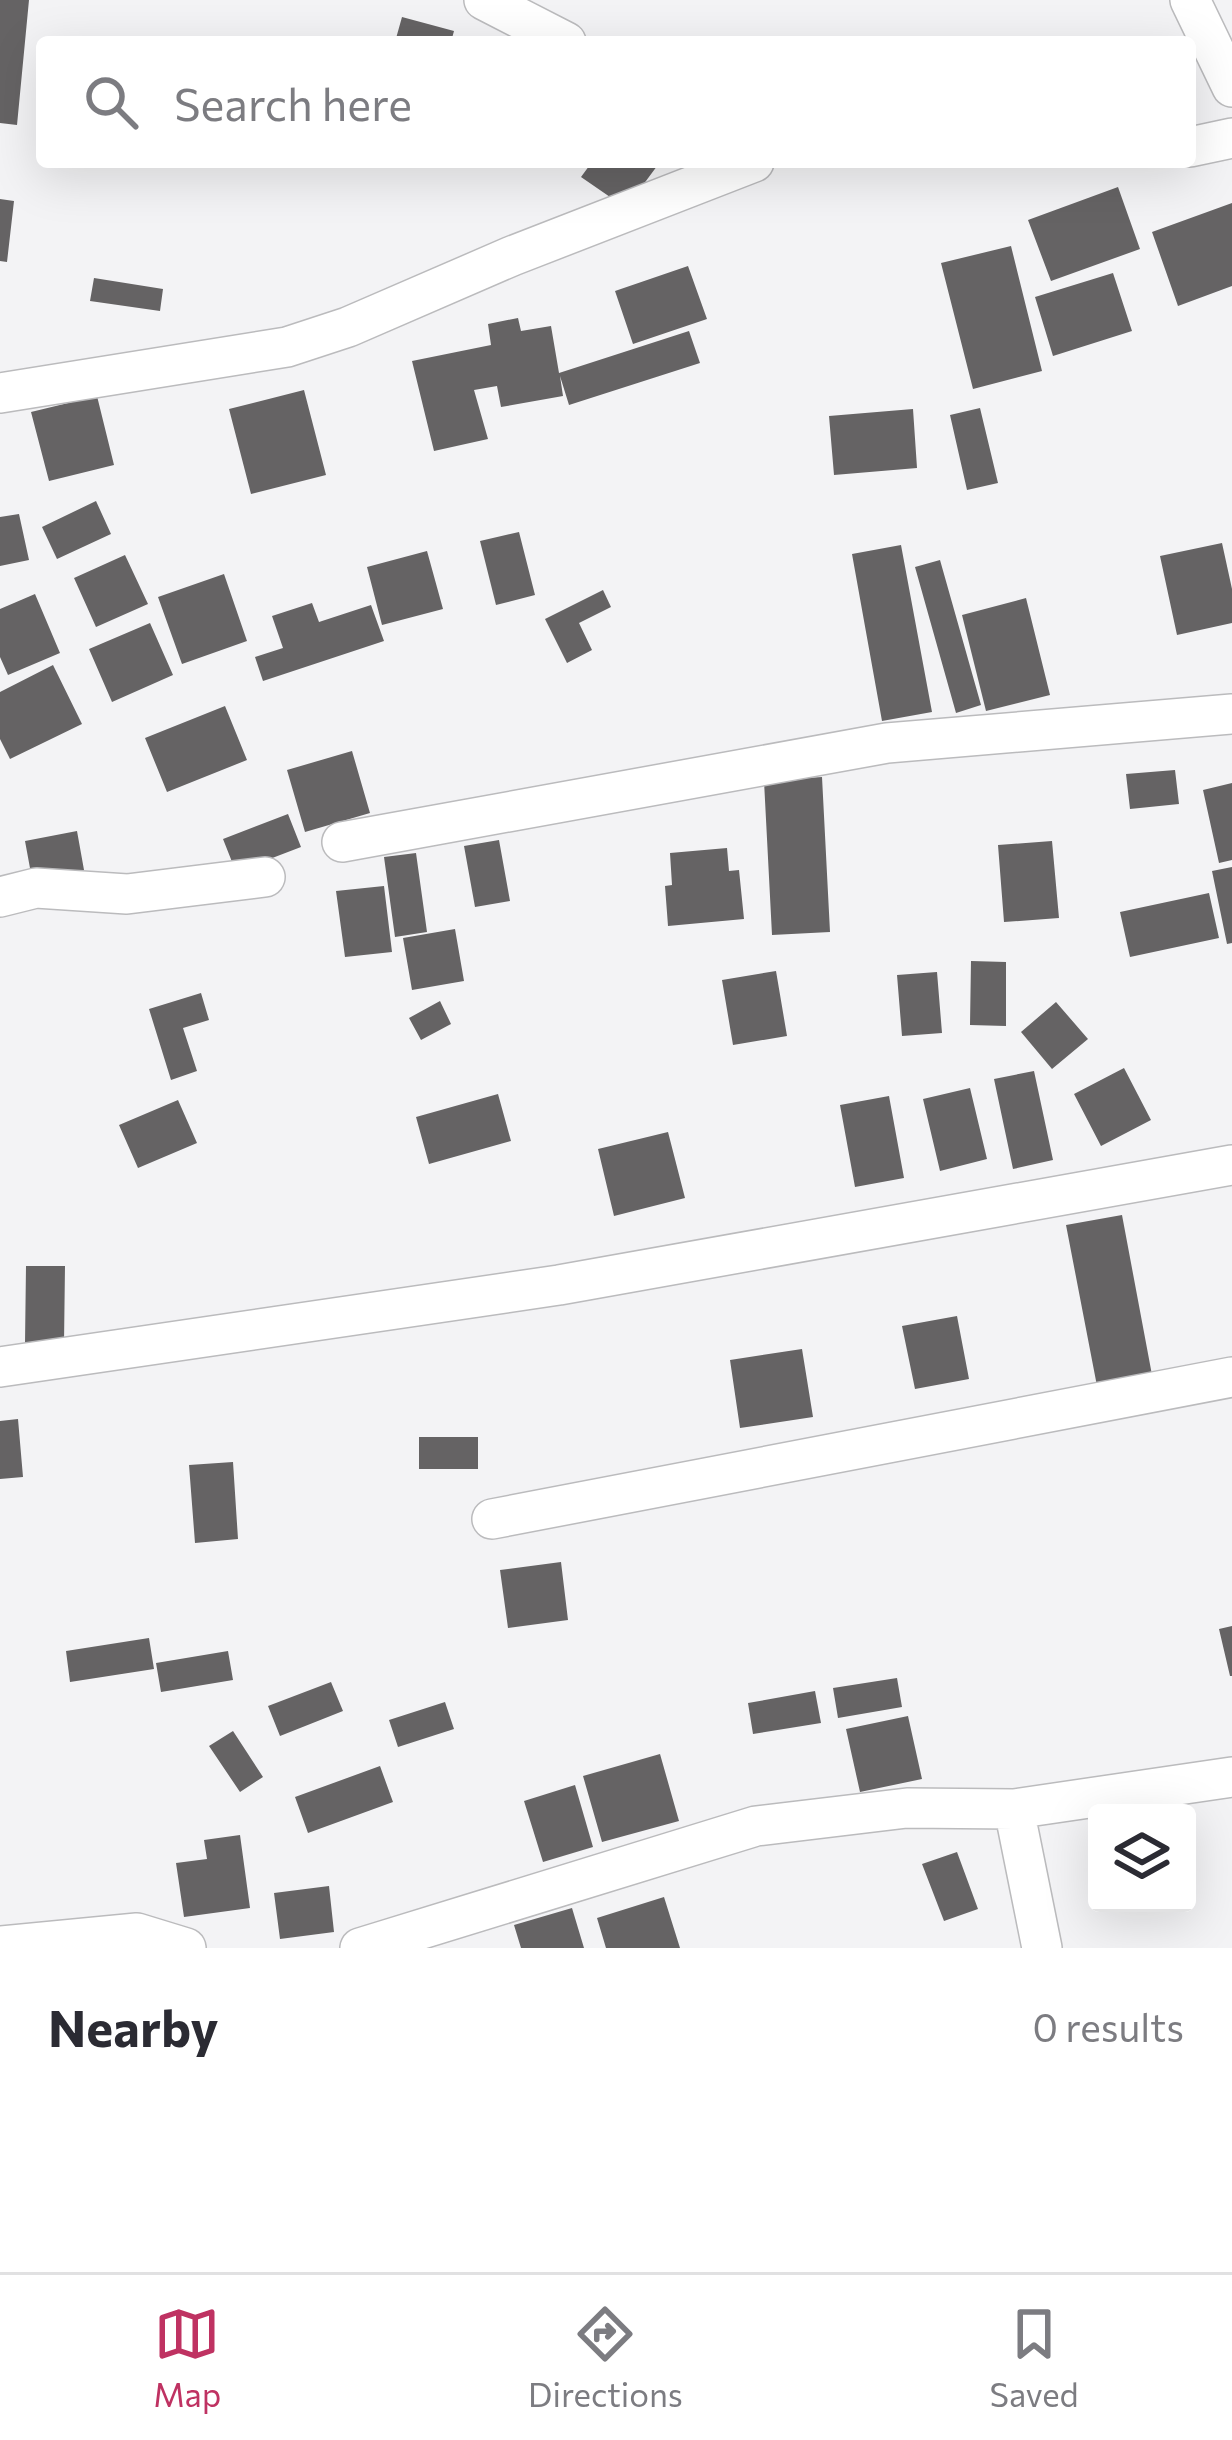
<!DOCTYPE html>
<style>
body{margin:0;font-family:Commissioner,sans-serif;background:#f7f7f7;color:#2b2b33}
.controls{position:absolute;right:36px;bottom:36px;display:grid;overflow:hidden;border-radius:12px;box-shadow:0 12px 48px #0002}
.controls button{width:108px;height:108px;display:grid;place-items:center;padding:0;border:0;border-bottom:3px solid #e1e1e2;background:#fff;color:#2b2b33;font:60px sans-serif}
.list{margin:0;padding:0;list-style:none}
h2{display:flex;justify-content:space-between;align-items:center;height:156px;margin:0;padding:0 48px;font-size:51px}
h2 small{font-size:39px;font-weight:400;color:#7c7c81}
.icon{flex:none;width:66px;height:66px;fill:none;stroke:currentColor;stroke-width:2;stroke-linecap:round;stroke-linejoin:round}
.map{position:relative;flex:none;width:1232px;height:1948px;overflow:hidden}
.search{position:absolute;background:#fff;box-shadow:0 12px 48px #0002;left:36px;right:36px;top:36px;height:132px;display:flex;align-items:center;gap:30px;box-sizing:border-box;padding:0 42px;border-radius:12px;color:#7c7c81;font-size:45px}
.sheet{height:324px;background:#fff}
nav{display:flex;justify-content:space-around;align-items:center;box-sizing:border-box;height:168px;border-top:3px solid #e1e1e2;background:#fff;font-size:33px;color:#7c7c81}
nav a{display:grid;justify-items:center;gap:6px}
nav .on{color:#bf3262}
.map>svg:first-child{display:block}
</style>
<div class="map">
<svg width="1232" height="1948" viewBox="0 0 1232 1948">
<rect width="100%" height="100%" fill="#f3f3f5"/>
<path fill="#656364" d="M0 0H29L17 125 0 123Z
M402 17 454 31 451 42H395Z
M592 162H660L626 208 581 177Z
M1118 187 1140 249 1051 281 1028 220Z
M0 199 14 201 7 262 0 261Z
M1232 203V286L1178 306 1152 232Z
M1011 246 1042 371 973 389 941 263Z
M688 266 707 319 633 344 615 291Z
M1113 273 1132 331 1053 356 1035 297Z
M94 278 163 289 160 311 90 301Z
M518 318 521 331 551 326 559 373 689 331 700 363 569 405 560 376 563 396 501 407 497 386 474 390 488 439 434 451 412 361 491 345 488 324Z
M304 390 326 475 251 494 229 409Z
M97 396 114 465 49 481 31 412Z
M980 408 998 483 967 490 950 415Z
M913 409 917 468 834 475 829 416Z
M96 501 111 534 57 559 42 527Z
M19 514 29 560 0 566V517Z
M519 532 535 595 496 605 480 541Z
M1222 543 1232 589V623L1177 635 1160 556Z
M901 545 932 712 882 721 852 554Z
M427 551 443 609 382 625 367 567Z
M125 555 148 604 96 627 74 578Z
M940 560 981 705 956 713 915 567Z
M224 574 247 641 182 664 158 597Z
M603 590 611 607 579 623 592 650 567 663 545 619Z
M35 594 60 653 8 675 0 657V609Z
M1026 598 1050 695 986 711 962 615Z
M312 603 319 622 371 605 384 641 263 681 255 657 283 648 272 616Z
M150 623 173 675 112 702 89 649Z
M53 665 82 724 10 759 0 739V692Z
M225 706 247 760 167 792 145 738Z
M352 751 370 813 305 832 287 770Z
M1175 770 1179 804 1130 809 1126 774Z
M822 777 830 932 772 935 764 781Z
M1232 783V860L1219 863 1203 790Z
M288 814 301 847 236 872 223 839Z
M77 831 84 870 32 879 25 841Z
M499 840 510 901 475 907 464 846Z
M1052 841 1059 918 1004 922 998 845Z
M727 848 729 871 739 870 744 919 668 926 665 886 672 885 670 853Z
M416 853 427 932 395 937 384 857Z
M1232 867V943L1227 944 1212 871Z
M384 886 392 952 345 957 336 891Z
M1209 893 1219 938 1130 957 1120 912Z
M455 929 464 981 412 990 403 938Z
M971 961 1006 962V1026L970 1025Z
M776 971 787 1036 733 1045 722 980Z
M937 972 942 1033 902 1036 897 975Z
M201 993 209 1020 183 1028 197 1071 171 1080 149 1009Z
M440 1001 451 1024 421 1040 409 1018Z
M1056 1002 1088 1039 1052 1069 1021 1032Z
M1124 1068 1151 1120 1101 1146 1074 1094Z
M1034 1071 1053 1160 1013 1169 994 1079Z
M970 1088 987 1159 940 1171 923 1099Z
M498 1094 511 1141 429 1164 416 1117Z
M889 1096 904 1178 855 1187 840 1105Z
M178 1100 197 1143 138 1168 119 1125Z
M668 1132 685 1198 614 1216 598 1149Z
M1122 1215 1152 1375 1097 1386 1066 1225Z
M26 1266H65L64 1344H25Z
M957 1316 969 1379 915 1389 902 1326Z
M802 1349 813 1417 740 1428 730 1360Z
M18 1419 23 1477 0 1479V1421Z
M419 1437H478V1469H419Z
M233 1462 238 1539 195 1543 189 1465Z
M561 1562 568 1620 508 1628 500 1570Z
M1232 1626V1676H1230L1219 1629Z
M149 1638 154 1669 70 1682 66 1651Z
M228 1651 233 1680 161 1692 156 1663Z
M897 1678 902 1707 838 1718 833 1688Z
M331 1682 343 1711 280 1736 268 1706Z
M815 1691 821 1723 753 1734 748 1703Z
M445 1702 454 1729 398 1747 389 1720Z
M908 1716 922 1779 860 1792 846 1729Z
M233 1731 263 1777 240 1792 209 1746Z
M660 1754 679 1821 602 1842 583 1776Z
M380 1766 393 1802 308 1833 295 1797Z
M575 1785 593 1847 543 1862 524 1801Z
M240 1835 250 1908 184 1917 176 1863 207 1859 204 1840Z
M957 1852 978 1909 944 1921 922 1864Z
M329 1886 334 1932 280 1939 274 1893Z
M664 1897 680 1948H606L597 1918Z
M572 1908 584 1948H521L514 1925Z"/>
<g fill="none" stroke-linecap="round" stroke-linejoin="round">
<defs>
<path id="minor" d="M484 0 566 42
M1190 0 1232 87
M1190 147 1232 138
M0 393 287 347 348 327 512 256 754 162
M342 842 887 743 1232 714
M0 897 36 888 127 894 265 877
M0 1367 559 1285 1232 1165
M492 1519 1232 1377
M1014 1809 1042 1948
M0 1946 137 1933 186 1948
M360 1948 756 1826 907 1808 1014 1809 1232 1777"/>
</defs>
<use href="#minor" stroke="#bbbbbd" stroke-width="42"/>
<use href="#minor" stroke="#fff" stroke-width="39"/>
</g>
</svg>
<div class="controls">
<button><svg class="icon" aria-label="layers" viewBox="0 0 24 24"><path d="M12 4l9 5-9 5-9-5zM3 14l9 5 9-5"/></svg></button>
</div>
<div class="search"><svg class="icon" aria-label="search" viewBox="0 0 24 24"><circle cx="10" cy="10" r="6"/><path d="M15 15l6 6"/></svg>Search here</div>
</div>
<section class="sheet">
<h2>Nearby<small>0 results</small></h2>
<ul class="list">
</ul>
</section>
<nav>
<a class="on"><svg class="icon" aria-label="map" viewBox="0 0 24 24"><path d="M3 6l6-2 6 2 6-2v14l-6 2-6-2-6 2zM9 4v14M15 6v14"/></svg>Map</a>
<a><svg class="icon" aria-label="directions" viewBox="0 0 24 24"><path d="M12 3l9 9-9 9-9-9zM9 14v-3h6M13 9l2 2-2 2"/></svg>Directions</a>
<a><svg class="icon" aria-label="saved" viewBox="0 0 24 24"><path d="M7 4h10v16l-5-4-5 4z"/></svg>Saved</a>
</nav>
